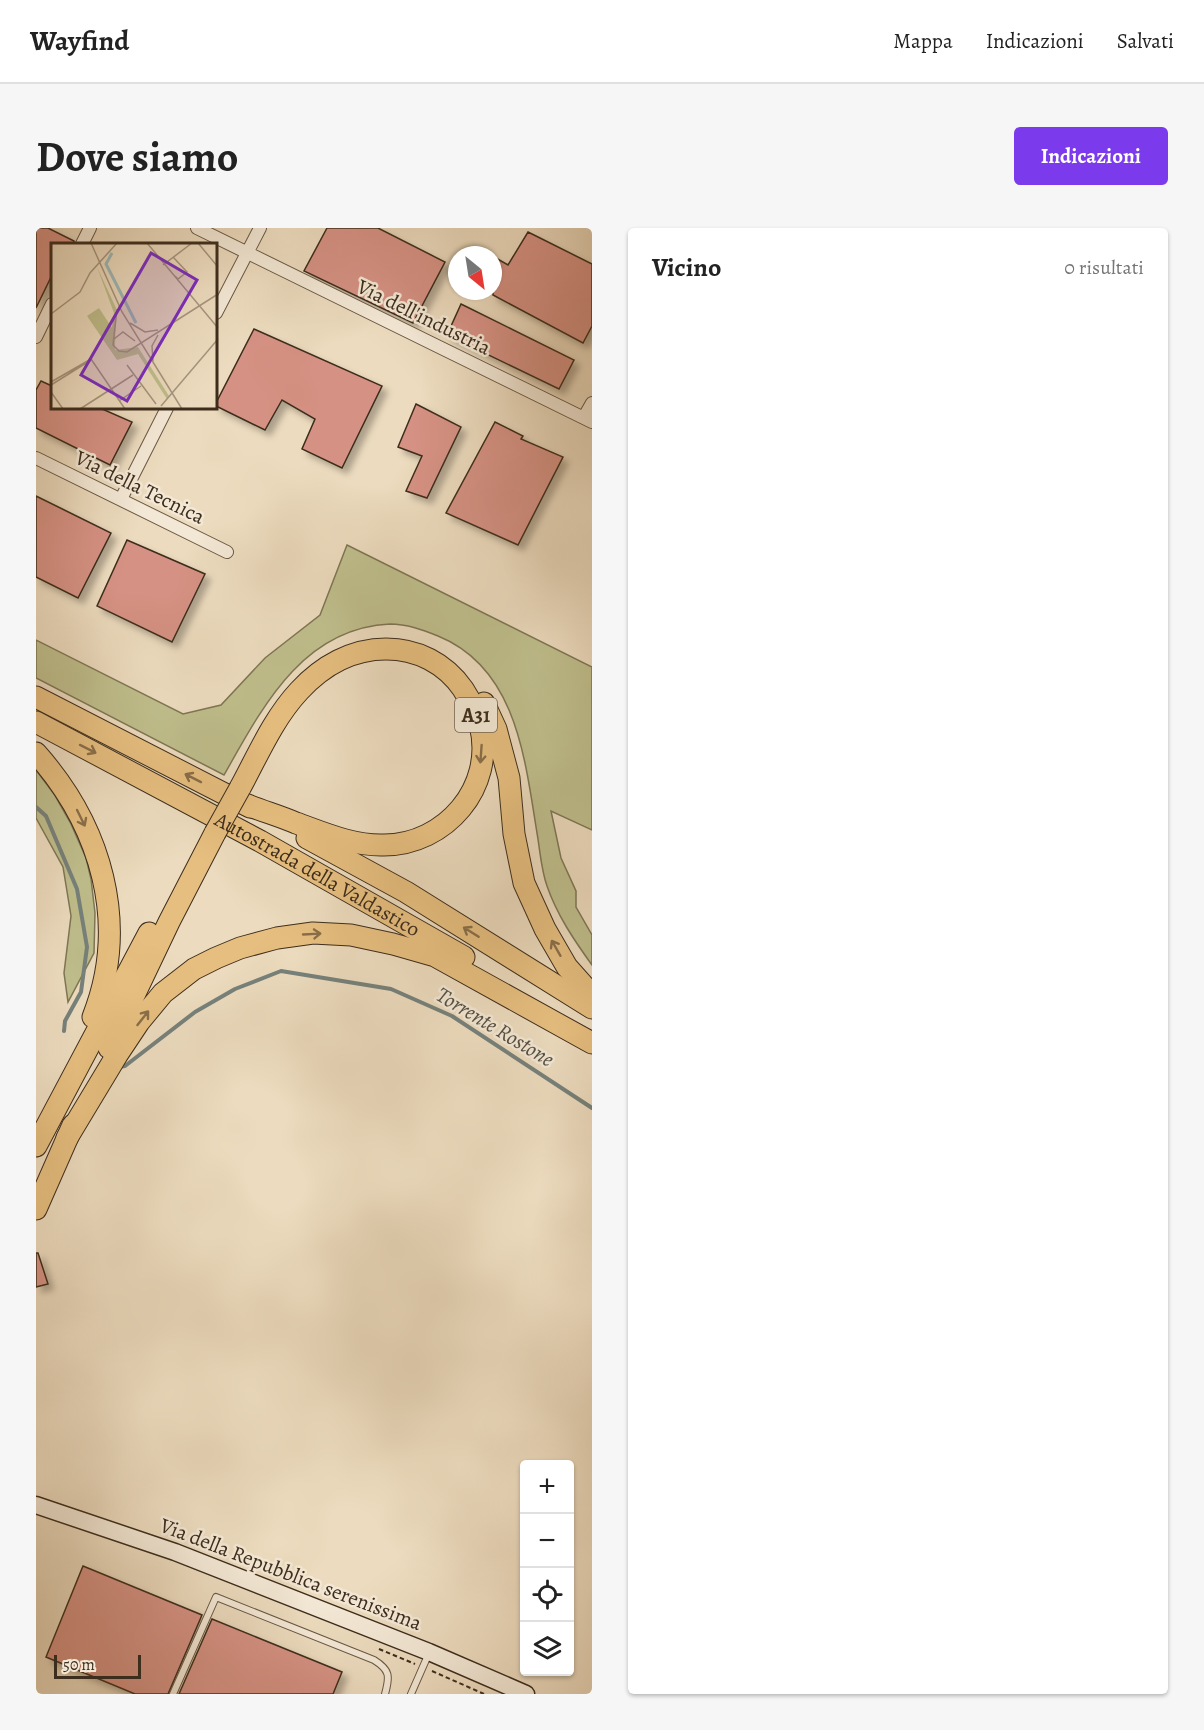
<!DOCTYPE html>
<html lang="it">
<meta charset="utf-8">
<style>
body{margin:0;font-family:Alegreya,serif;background:#f6f6f6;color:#222}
.controls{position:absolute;right:18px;bottom:18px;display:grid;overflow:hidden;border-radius:6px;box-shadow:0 2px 4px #0004}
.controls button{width:54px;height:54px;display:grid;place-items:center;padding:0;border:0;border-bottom:2px solid #e0e0e0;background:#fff;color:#222;font:30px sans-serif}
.compass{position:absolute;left:412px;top:18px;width:54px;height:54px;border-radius:50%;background:#fff;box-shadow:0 2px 4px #0004;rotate:150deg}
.scale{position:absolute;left:18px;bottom:15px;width:87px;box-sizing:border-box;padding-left:6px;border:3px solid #3d2d1d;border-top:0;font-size:16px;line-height:21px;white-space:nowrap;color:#3d2d1d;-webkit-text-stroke:4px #f3e8d5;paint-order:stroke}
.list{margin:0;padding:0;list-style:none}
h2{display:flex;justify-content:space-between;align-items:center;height:78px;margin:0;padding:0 24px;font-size:26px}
h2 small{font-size:20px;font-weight:400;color:#767676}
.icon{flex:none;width:33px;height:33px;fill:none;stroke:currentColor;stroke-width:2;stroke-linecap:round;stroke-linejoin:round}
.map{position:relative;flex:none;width:556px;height:1466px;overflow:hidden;border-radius:6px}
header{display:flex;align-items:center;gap:36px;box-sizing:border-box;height:84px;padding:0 30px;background:#fff;border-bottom:2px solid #e0e0e0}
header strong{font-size:28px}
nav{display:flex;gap:33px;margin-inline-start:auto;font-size:21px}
.intro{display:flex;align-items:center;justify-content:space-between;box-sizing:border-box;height:144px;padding:0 36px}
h1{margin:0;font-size:42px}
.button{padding:15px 27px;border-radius:6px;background:#7c3aed;color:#fff;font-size:21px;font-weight:700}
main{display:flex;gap:36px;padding:0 36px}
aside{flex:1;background:#fff;border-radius:6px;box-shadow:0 2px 4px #0004}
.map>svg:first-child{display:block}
</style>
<header>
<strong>Wayfind</strong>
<nav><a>Mappa</a><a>Indicazioni</a><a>Salvati</a></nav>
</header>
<div class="intro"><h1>Dove siamo</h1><a class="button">Indicazioni</a></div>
<main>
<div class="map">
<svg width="556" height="1466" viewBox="0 0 556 1466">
<defs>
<filter id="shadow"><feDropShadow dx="5.5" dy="5.5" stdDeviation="3" flood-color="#0004"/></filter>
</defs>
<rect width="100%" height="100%" fill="#ecdbbe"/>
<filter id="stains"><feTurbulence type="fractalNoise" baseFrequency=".00333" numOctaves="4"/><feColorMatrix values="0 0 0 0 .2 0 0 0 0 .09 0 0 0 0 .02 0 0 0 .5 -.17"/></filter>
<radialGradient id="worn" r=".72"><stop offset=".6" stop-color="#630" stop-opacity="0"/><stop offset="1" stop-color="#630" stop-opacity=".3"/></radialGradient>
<path fill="#bfbe8c" stroke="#7e7654" stroke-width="1.5" d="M311 317 556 439V602L515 583 525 630 540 663V679L556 707V737C538 712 521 687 511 658 505 641 504 622 501 605 489 532 481 440 402 408 387 402 371 396 354 396 266 400 226 480 188 547L0 450V412L147 486 185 477 229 430 284 387Z
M0 542 18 566 35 596 50 630 55 651 59 685 58 725 32 774 28 745 35 688 27 639 0 590Z"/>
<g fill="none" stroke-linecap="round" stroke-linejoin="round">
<path stroke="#76817b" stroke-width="4" d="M0 579 10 588 41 661 51 719 45 764 29 793 28 803
M83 839 89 838 159 784 199 761 245 743 355 761 416 788 556 880"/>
</g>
<path fill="#d59183" stroke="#3d2d1d" stroke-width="1.5" filter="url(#shadow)" d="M0 0H12L38 13V16H16V47L0 80Z
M291 0H342L409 34 377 95 268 43Z
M492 4 556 36V98L547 115 457 67V36L460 30 472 37Z
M425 76 538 132 523 161 411 107Z
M218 101 346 158 306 240 266 221 279 191 246 172 229 202 180 178V175Z
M5 153 16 158V180H64L96 194 74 237 0 200V162Z
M380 176 425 199 391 270 370 263 386 228 362 219Z
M459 194 487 208 485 211 527 229 482 317 410 285Z
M0 268 75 305 42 370 0 349Z
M91 312 169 346 136 414 61 378Z
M0 1025H2L12 1056 0 1059Z
M47 1338 166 1387 132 1466H99L10 1429Z
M176 1391 306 1444 297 1466H143Z"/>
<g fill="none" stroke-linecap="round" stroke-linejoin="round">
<defs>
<path id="lane" d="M137 1466 180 1369 338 1432C354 1442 354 1448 349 1466
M375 1466 393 1425"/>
<path id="street" d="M161 0 556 194
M46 16 54 0
M180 85 224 0
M0 109 16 76
M548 189 556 175
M0 230 191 324
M85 271 131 180"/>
<path id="secondary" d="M0 1277 139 1324 393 1424 490 1466"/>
<g id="highway">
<path d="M0 469 214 579"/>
<path d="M448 475 460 501 473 550 478 606 488 655 509 701 531 739 556 767"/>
<path id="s1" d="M0 494 224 613 428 729"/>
<path d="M0 525C65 598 94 695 57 789"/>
<path d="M204 560C222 527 237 491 263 463 286 438 316 421 350 421 381 421 409 435 427 461 434 472 441 484 444 497 460 559 409 617 348 617 317 618 288 605 260 595 244 588 226 583 209 576"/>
<path d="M271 610 370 664 556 780"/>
<path d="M73 820 133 694 179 605"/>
<path d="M31 910 81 827 103 794 127 765 158 741 180 730 204 720 241 710 277 705 315 707 357 716 399 728 556 815"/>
<path d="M0 918 113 705"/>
<path d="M0 981 37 897"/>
</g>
</defs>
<use href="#lane" stroke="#695845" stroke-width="8"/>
<use href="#street" stroke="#695845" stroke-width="14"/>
<use href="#secondary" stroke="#3d2d1d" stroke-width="19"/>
<use href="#highway" stroke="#3d2d1d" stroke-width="23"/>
<path stroke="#3d2d1d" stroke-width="2" stroke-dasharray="4.5 3" stroke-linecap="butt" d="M343 1421 379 1436
M396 1443 448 1466"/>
<use href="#lane" stroke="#f3e8d5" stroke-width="6"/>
<use href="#street" stroke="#f3e8d5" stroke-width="12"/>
<use href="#secondary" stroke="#f3e8d5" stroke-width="16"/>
<use href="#highway" stroke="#e6be7f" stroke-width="21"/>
<defs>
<path id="highway-bridge" d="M179 605 204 560"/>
</defs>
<use href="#highway-bridge" stroke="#3d2d1d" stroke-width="23" stroke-linecap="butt"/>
<use href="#highway-bridge" stroke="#e6be7f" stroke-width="21"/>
</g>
<defs><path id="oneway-shaft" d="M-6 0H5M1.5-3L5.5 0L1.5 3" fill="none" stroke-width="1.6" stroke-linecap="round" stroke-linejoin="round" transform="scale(1.5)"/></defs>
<g stroke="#896e49">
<use href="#oneway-shaft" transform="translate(52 521) rotate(27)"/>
<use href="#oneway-shaft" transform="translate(445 526) rotate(94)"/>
<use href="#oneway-shaft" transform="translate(157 550) rotate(-153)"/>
<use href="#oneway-shaft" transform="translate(45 590) rotate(64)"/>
<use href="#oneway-shaft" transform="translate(435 704) rotate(-148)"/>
<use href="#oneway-shaft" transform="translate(276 706) rotate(-3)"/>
<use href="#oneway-shaft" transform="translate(520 720) rotate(-120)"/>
<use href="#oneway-shaft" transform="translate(107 790) rotate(-52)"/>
</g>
<g text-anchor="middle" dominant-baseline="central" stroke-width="5" stroke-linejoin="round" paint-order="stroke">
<rect fill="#f3e8d5" stroke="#746554" stroke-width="1.5" x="419" y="470" width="42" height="34" rx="4.5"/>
<g font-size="20" font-weight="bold" fill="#3d2d1d">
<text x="440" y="487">A31</text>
</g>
<g font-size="21" fill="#3d2d1d" stroke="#f3e8d5">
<text transform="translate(388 89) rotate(26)">Via dell'industria</text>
<text transform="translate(104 259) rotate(26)">Via della Tecnica</text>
<text stroke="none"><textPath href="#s1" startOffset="320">Autostrada della Valdastico</textPath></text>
<text transform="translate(255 1346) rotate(21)">Via della Repubblica serenissima</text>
</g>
<g font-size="22" font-style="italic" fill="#555044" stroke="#f3e8d5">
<text transform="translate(459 799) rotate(31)">Torrente Rostone</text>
</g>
</g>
<g transform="translate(15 15)">
<rect width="166" height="166" fill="#ecdbbe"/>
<path d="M46 24 65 65 64 107 87 104 118 153 116 156 87 111 66 117 36 73 48 65 61 85 63 70Z" fill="#bfbe8c"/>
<path fill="none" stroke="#9cb9ba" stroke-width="3" d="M61 10 55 21 85 80"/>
<path fill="none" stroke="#a6957e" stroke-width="1.5" d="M40 0 71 69 131 166M96 0 167 85M147 0 167 24M122 14 136 29 127 36 124 33M112 22 141 0M66 66 62 102 68 108 76 109 167 51M0 71 29 49 39 30 66 0M79 80 94 89 107 87M63 96 72 89 84 98M40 116 74 166M102 118 101 103 107 92M76 122 105 161M0 139 40 116M0 142 40 117M0 149 12 166M68 158 90 143M110 163 167 96M29 166 82 132"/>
<path fill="#7b2cbf" fill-opacity="0.15" stroke="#7b2cbf" stroke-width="3" d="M100 10 146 37 76 158 30 132Z"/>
<rect width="166" height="166" fill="none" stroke="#3d2d1d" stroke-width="3"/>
</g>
<rect width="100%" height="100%" filter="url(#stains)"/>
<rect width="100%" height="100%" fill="url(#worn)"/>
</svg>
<div class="controls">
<button>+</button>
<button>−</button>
<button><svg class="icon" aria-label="locate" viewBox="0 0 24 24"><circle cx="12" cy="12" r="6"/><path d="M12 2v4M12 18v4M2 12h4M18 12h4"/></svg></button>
<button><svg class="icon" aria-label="layers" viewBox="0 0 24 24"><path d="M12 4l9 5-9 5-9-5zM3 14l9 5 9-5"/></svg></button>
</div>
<svg class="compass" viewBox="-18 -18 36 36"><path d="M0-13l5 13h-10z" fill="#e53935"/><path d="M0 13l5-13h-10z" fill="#767676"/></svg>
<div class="scale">50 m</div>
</div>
<aside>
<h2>Vicino<small>0 risultati</small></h2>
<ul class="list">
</ul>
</aside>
</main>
